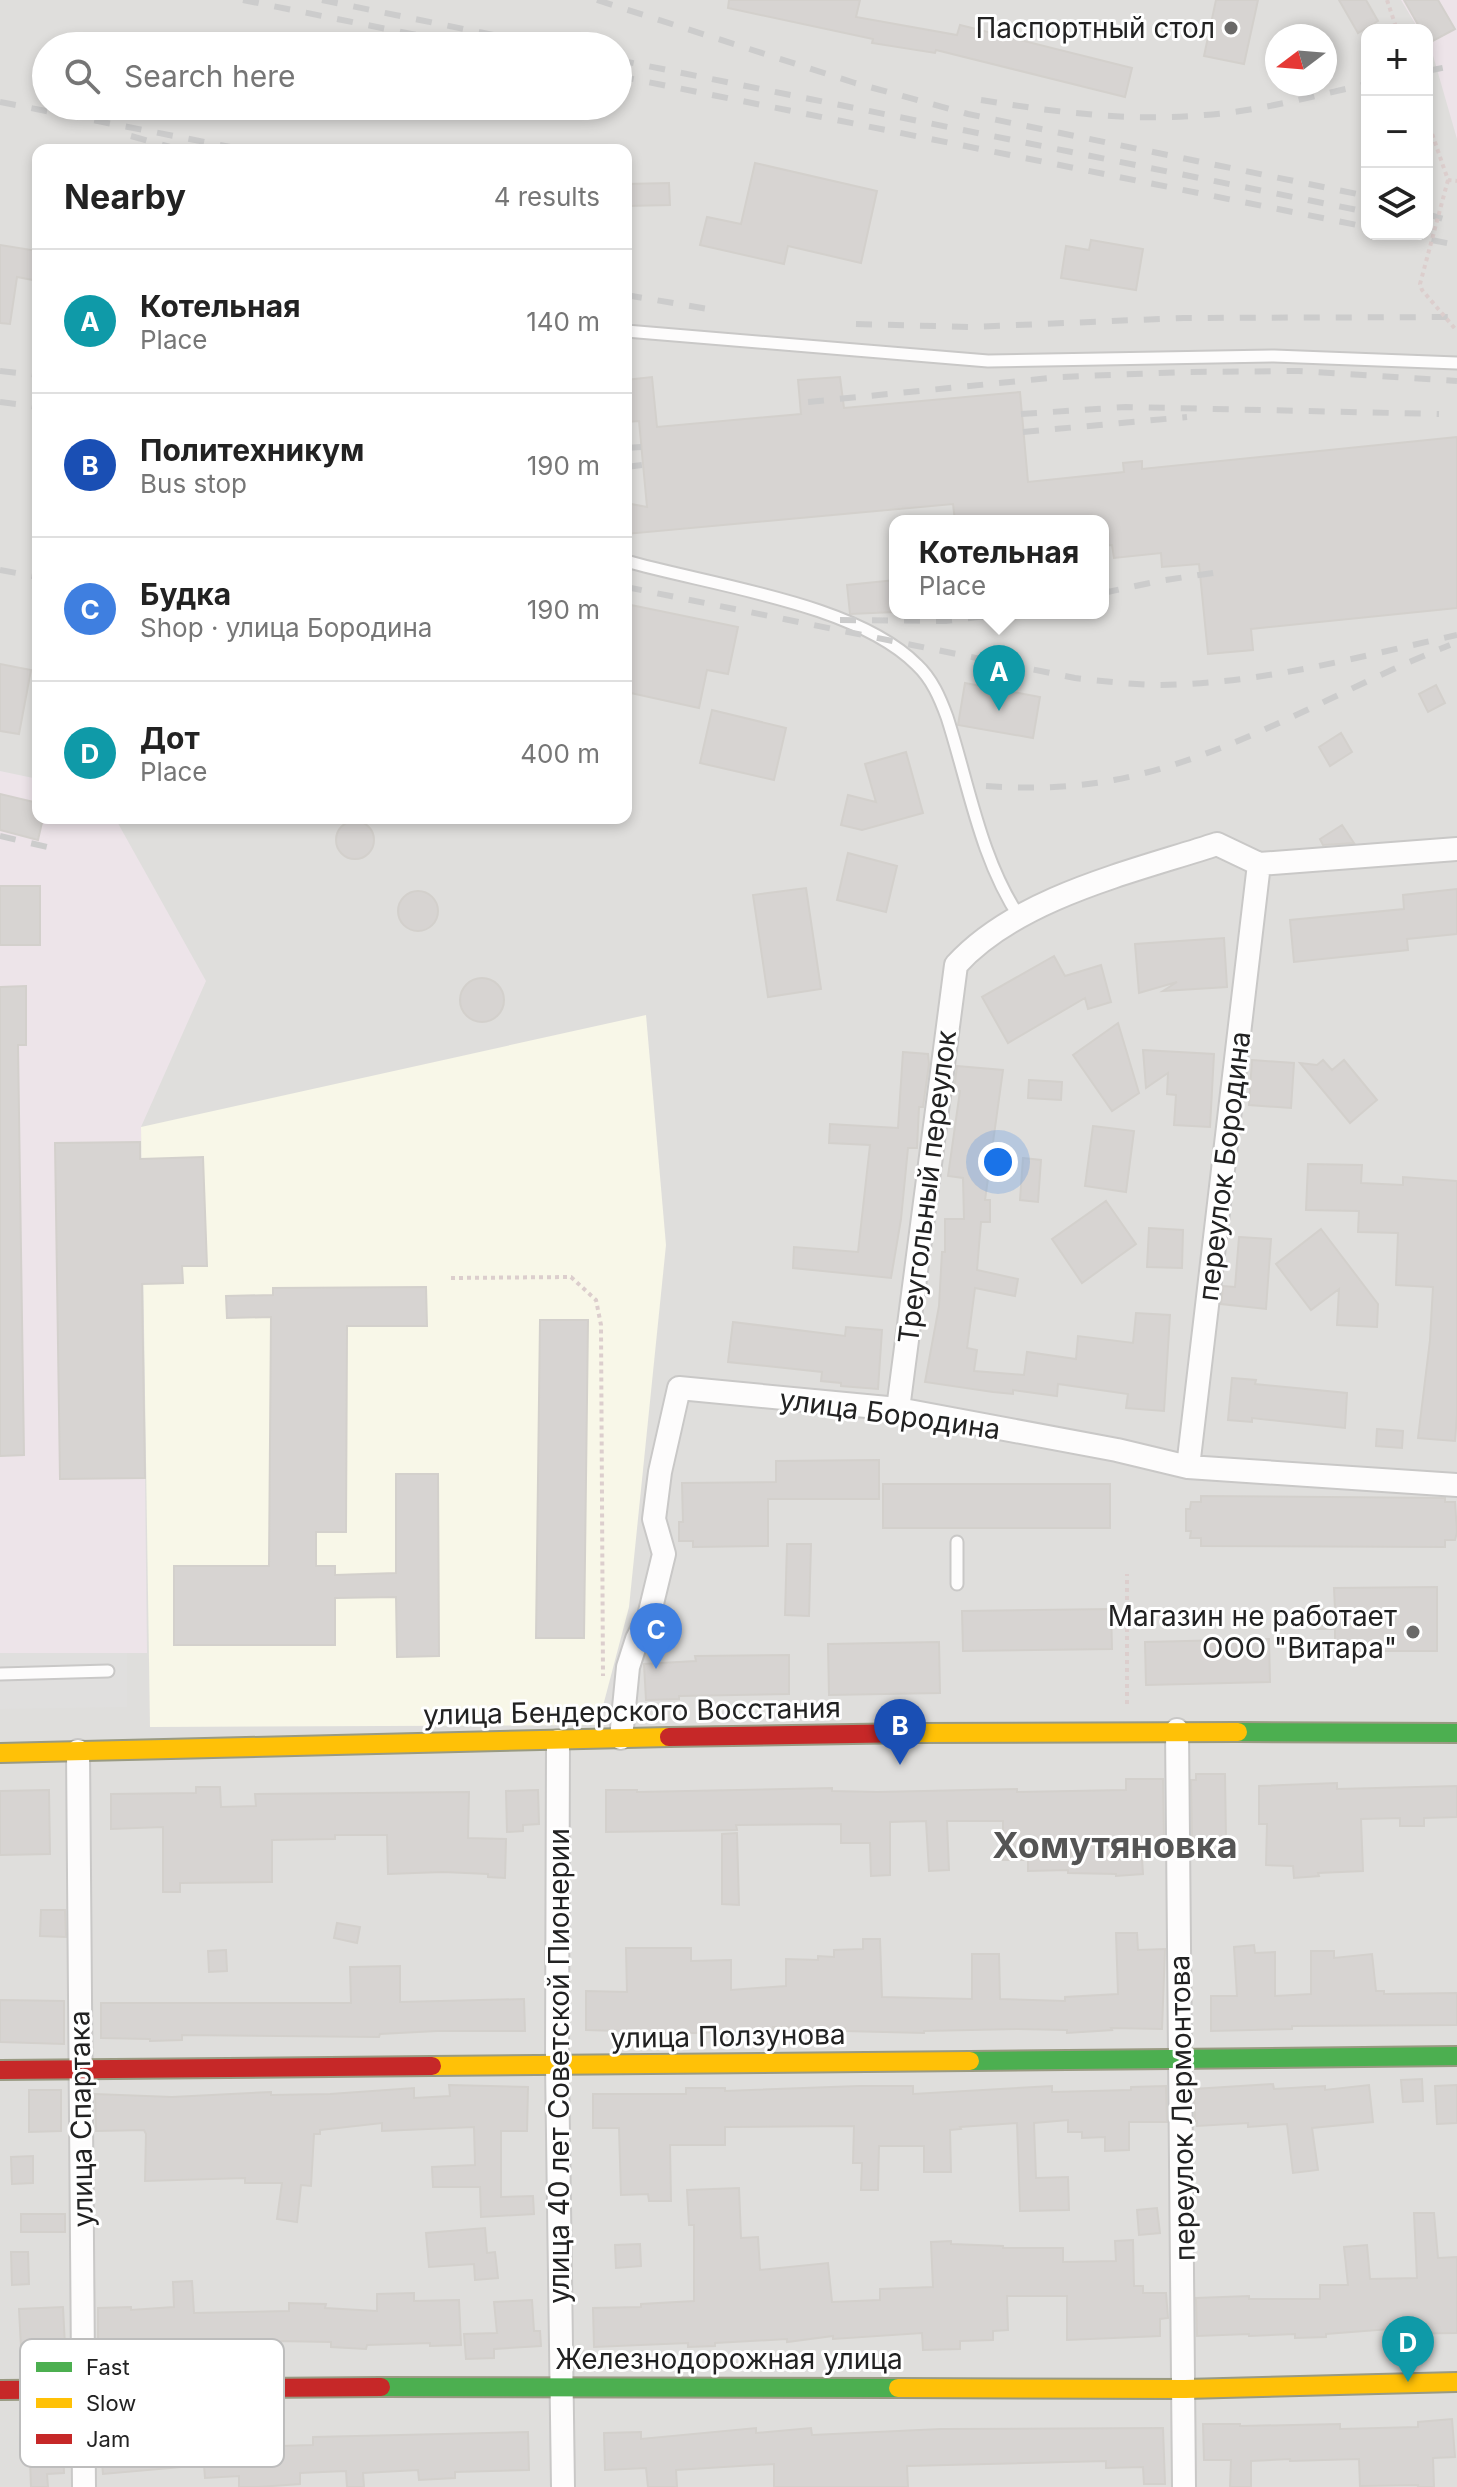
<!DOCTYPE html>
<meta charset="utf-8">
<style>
body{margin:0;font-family:Inter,sans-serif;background:#f6f6f6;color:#222}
.controls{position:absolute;right:24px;top:24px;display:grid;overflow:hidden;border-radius:16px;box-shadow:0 4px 12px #0003}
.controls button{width:72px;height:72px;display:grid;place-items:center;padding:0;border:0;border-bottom:2px solid #e0e0e0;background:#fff;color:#222;font:40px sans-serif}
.compass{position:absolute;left:1265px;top:24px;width:72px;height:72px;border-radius:50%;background:#fff;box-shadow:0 4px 12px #0003;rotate:254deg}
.you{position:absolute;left:998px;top:1162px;width:28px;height:28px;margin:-20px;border:6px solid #fff;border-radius:50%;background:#1a73e8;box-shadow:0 0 0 12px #1a73e833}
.badge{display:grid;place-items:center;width:52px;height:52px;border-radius:50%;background:#6a6968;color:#fff;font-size:26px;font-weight:700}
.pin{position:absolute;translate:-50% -66px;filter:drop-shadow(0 2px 4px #0008)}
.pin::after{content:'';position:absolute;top:42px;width:28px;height:24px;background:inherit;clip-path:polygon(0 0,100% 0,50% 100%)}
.popup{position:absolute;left:889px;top:515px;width:220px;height:104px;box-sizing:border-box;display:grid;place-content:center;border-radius:16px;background:#fff;filter:drop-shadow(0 2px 6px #0005);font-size:26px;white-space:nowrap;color:#767676}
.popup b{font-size:30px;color:#222}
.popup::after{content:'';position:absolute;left:50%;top:100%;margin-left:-16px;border:16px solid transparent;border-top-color:#fff}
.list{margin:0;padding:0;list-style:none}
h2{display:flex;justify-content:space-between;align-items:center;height:104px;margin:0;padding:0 32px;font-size:34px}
h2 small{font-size:26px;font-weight:400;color:#767676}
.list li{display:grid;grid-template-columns:52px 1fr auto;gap:24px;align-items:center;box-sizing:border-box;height:144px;padding:0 32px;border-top:2px solid #e0e0e0}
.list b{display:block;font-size:30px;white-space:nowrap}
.list p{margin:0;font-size:26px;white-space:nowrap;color:#767676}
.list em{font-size:26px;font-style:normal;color:#767676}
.icon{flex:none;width:44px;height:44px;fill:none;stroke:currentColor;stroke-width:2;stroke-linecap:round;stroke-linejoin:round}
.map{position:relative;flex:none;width:1457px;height:2487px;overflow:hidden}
.search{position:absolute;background:#fff;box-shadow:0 4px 12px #0003;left:32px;top:32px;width:600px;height:88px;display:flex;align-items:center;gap:20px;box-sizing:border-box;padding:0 28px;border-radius:44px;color:#767676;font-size:30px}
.panel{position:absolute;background:#fff;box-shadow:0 4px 12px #0003;left:32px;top:144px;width:600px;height:680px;border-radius:16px}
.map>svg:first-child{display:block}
</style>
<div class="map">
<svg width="1457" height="2487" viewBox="0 0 1457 2487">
<rect width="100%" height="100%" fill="#f0eeeb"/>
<path fill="#dfdedc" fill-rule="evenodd" d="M0 0H1457V2487H0ZM1367 30H1427V234H1367ZM1277 36H1325V84H1277ZM46 46H618V106H46ZM38 150H626V818H38ZM895 521H1103V613H895Z"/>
<path fill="#ede4e9" d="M1401 0H1457V139L1432 52 1427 44V30H1419Z
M0 771 38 779V818H115L206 981 141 1127 147 1653H0Z"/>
<path fill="#f8f7e8" d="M646 1015 666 1245 629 1607 598 1725 150 1727 141 1127Z"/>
<path fill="#e0dfde" d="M0 1653H127V1707L0 1709Z"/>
<path fill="#d7d4d2" stroke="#d3d0cc" stroke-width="2" d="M729 0H860L856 17 957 35 960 25 1132 68 1125 97 936 50 935 53 872 43 873 39 728 8Z
M1216 0H1258L1244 64 1204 56Z
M1339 0H1366L1378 21 1358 33Z
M1404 0H1438L1455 29 1429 43 1427 30H1421Z
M755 163 877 191 861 263 788 246 784 264 700 245 707 217 741 224Z
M669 183 670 205 626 206V184Z
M1091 240 1143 249 1136 290 1061 278 1066 246 1089 250Z
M0 245 38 251V281L17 277 10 324 0 323Z
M652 377 657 427 801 414 798 380 840 377 844 408 1020 392 1028 482 1124 472 1123 463 1142 461V469L1457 437V608L1251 629 1253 650 1208 654 1199 564 1162 567 1161 553 1114 558 1112 545 1103 546V521H955L953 504 626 534V503L647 507 639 421 626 422V380Z
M895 580V612L850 614 847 585Z
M626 604 738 627 728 674 707 670 699 708 626 692Z
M0 664 31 670 19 734 0 731Z
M965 683 1040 697 1033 738 958 725Z
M1436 685 1445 703 1428 712 1419 694Z
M712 710 786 728 774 780 700 763Z
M1341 733 1352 752 1330 766 1319 747Z
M906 752 923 813 862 830 841 825 848 795 876 802 865 764Z
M0 794 38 803V818H43L38 840 0 830Z
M336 840a19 19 0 1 1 38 0a19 19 0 1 1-38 0Z
M1342 825 1354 843 1323 845 1320 839Z
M848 853 897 866 886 912 837 900Z
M0 886H40V945H0Z
M806 888 821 989 768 997 753 895Z
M1457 889V934L1407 939 1408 950 1294 962 1290 920 1404 909 1403 895Z
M398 911a20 20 0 1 1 40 0a20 20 0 1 1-40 0Z
M1224 938 1227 987 1163 991 1177 982 1139 993 1135 944Z
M1054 956 1065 976 1101 965 1111 1002 1088 1009 1085 998 1008 1043 982 997Z
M460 1000a22 22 0 1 1 44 0a22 22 0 1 1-44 0Z
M26 986V1045H18L24 1455 0 1456V987Z
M1118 1023 1139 1093 1112 1111 1073 1055Z
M1143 1050 1214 1054 1210 1127 1174 1125 1176 1095 1167 1094 1168 1073 1146 1088Z
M903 1052 928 1054 929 1064 923 1107H919L917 1148H908L901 1219 891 1278 793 1268 794 1247 858 1252 870 1145 829 1143 830 1124 898 1128Z
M1252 1060 1294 1063 1291 1108 1249 1105Z
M1323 1060 1332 1070 1344 1060 1377 1100 1350 1123 1300 1063 1317 1065Z
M957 1066 1003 1070 985 1200H990V1222H981L977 1270 1018 1279 1015 1296 975 1288 967 1348 977 1350 974 1371 1024 1375 1027 1352 1076 1359 1078 1336 1133 1343 1136 1313 1170 1315 1164 1411 1126 1408 1128 1394 1058 1384 1057 1396 1013 1390V1394L993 1392 925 1382 939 1306 942 1252H945V1219H964L963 1178 948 1176 960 1091 954 1090Z
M1029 1080 1062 1082 1061 1100 1028 1098Z
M1093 1126 1134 1131 1126 1192 1085 1186Z
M140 1142V1159L203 1157 207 1266H182L183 1283 142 1284 145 1478 60 1479 55 1143Z
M1023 1158 1041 1160 1038 1202 1020 1200Z
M1308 1164 1362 1165 1361 1183 1403 1185V1177L1457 1181V1415L1455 1441 1418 1438 1430 1340 1433 1287 1396 1285 1398 1233 1358 1232 1359 1211 1306 1210Z
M1106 1201 1136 1244 1082 1283 1052 1239Z
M1149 1228 1183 1230 1182 1268 1147 1267Z
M1321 1229 1378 1304 1377 1327 1337 1325 1339 1289 1311 1310 1276 1264Z
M1239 1237 1271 1239 1266 1309 1221 1304 1223 1286 1235 1287Z
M426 1287 427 1326H347L346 1532H316V1566H335V1575L396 1573V1474H438L439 1656 397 1657 396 1597 335 1598V1645H174V1566H269L271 1317 227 1318 226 1296 273 1295V1288Z
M540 1320H588L584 1638H536Z
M733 1322 845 1336 846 1327 882 1330 878 1389 841 1386V1383L821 1381 822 1372 728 1362Z
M1232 1378 1256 1380 1255 1384 1347 1393 1345 1428 1252 1418V1422L1228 1420Z
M1377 1429 1403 1431 1402 1448 1376 1446Z
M879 1460V1499H768V1546L693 1547V1541H679V1522H683L682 1483 776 1482V1461Z
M883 1484H1110V1528H883Z
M1201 1496 1445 1498V1502H1455L1457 1532 1455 1540H1445V1547L1201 1546V1538H1190L1191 1531H1186V1509H1190L1191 1502H1201Z
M787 1544H811L809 1616 785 1615Z
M1437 1587V1651H1335V1629H1317V1609H1335L1334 1588Z
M1111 1609 1112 1649 963 1651 962 1611Z
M1269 1639 1270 1682 1146 1685 1145 1642Z
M939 1642 940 1693 829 1695 828 1644Z
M789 1655V1694L679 1696V1699L646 1700 644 1664 696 1661 695 1656Z
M1196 1774H1225L1226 1841H1192L1191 1780H1196Z
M1126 1779H1163L1164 1843 1141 1842 1143 1874 1116 1876V1874L1068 1873V1870L1028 1871V1860H1003V1821H947L949 1870 929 1871 926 1821 890 1822V1875L871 1876 870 1843H841V1824L736 1825 737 1830 606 1832V1790H637V1792L832 1788V1791L877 1792 1017 1789V1792L1126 1790Z
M1337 1783V1789L1457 1786V1817L1424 1818V1826H1400V1818L1361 1819 1363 1871 1318 1873 1319 1876 1294 1878 1293 1866 1266 1865 1267 1824H1259V1786Z
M196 1787H220L221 1807 256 1806 255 1794 469 1792 468 1838 506 1839 505 1878 488 1877V1874L443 1872 388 1874 387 1835H335V1839L272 1840V1882L180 1883V1892H163V1827L111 1829V1794L196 1793Z
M49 1790 50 1854 0 1855V1791Z
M538 1790 539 1824 523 1825V1831L507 1832 506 1791Z
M737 1833 739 1905 722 1904V1834Z
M41 1910H65L66 1937 40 1936Z
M337 1923 360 1927 357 1943 334 1938Z
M1116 1933H1137L1138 1950 1165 1949 1162 2029 1111 2028 1112 2030 1067 2033V2030L1017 2029 924 2031V2033L845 2031V2028L773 2027V2030L694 2033 586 2030V1991L627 1992 626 1948H691V1961L731 1960V1990L786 1986V1959L818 1960V1956L834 1957V1950L863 1949V1939H880L882 1997 972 1999V1954H999L1000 1999 1065 2001V1997L1118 1994Z
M1254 1945 1255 1953 1275 1952V1996L1311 1994V1951H1334V1958L1372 1954 1376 1991H1384V1994L1457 1993V2025L1292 2026V2029L1211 2031V1996H1237L1234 1947Z
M226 1950 227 1971 209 1972 208 1951Z
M400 1966V2002L524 1999 525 2031H437L380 2034 379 2037 182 2035V2040L150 2041V2039L101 2038V2003H351L350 1967Z
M0 2000 64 2001V2044L0 2042Z
M1422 2079 1423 2101 1403 2102 1401 2080Z
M1273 2084 1274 2089 1325 2086V2090L1369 2085 1373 2122 1312 2128 1318 2170 1293 2173 1287 2124 1248 2127V2123L1197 2126V2121H1195L1194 2089Z
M449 2085 528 2087 527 2131H501V2197L533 2196 534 2214 481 2217 480 2187H433L432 2167 475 2165 474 2127 382 2131V2123L320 2130V2134H314L311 2186 301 2185 297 2222 277 2219 282 2183H245V2178L145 2181 146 2134 144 2130 96 2131 95 2094 172 2097 271 2092V2095L330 2094 414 2088V2098L450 2096Z
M1457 2085V2123L1437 2124 1435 2086Z
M859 2086H913V2094L1052 2086V2092L1131 2090V2087L1166 2086 1167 2122H1129V2150L1105 2151V2137L1082 2138V2132H1068V2120L1034 2123 1036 2178 1068 2177 1069 2210 1020 2211 1017 2123 960 2127 961 2129 950 2130 951 2172H924V2146H879L878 2190H861L862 2163H853L854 2126 725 2127V2145H670L671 2201H649L648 2194 621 2195 619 2128H593V2094H686V2088H725V2091Z
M29 2090H61V2131L29 2132Z
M33 2156V2183L12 2184 11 2157Z
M739 2188 741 2238 758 2237 760 2270 828 2263 832 2302 880 2300V2289L933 2287 931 2242 951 2241V2244L1003 2246V2248H1063V2262L1116 2261 1115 2241 1133 2240 1134 2286H1143V2293H1166L1168 2318 1160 2319V2336L1067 2340V2296H1007L1008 2330 993 2331V2340L960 2341V2349L923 2350 922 2333 833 2339V2336L787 2342V2339L715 2343V2346L688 2347V2343L594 2347 593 2308 641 2307V2304L694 2301V2225H689L687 2190Z
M1157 2208 1160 2233 1139 2235 1137 2210Z
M1414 2213H1434L1438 2258 1457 2257V2333L1390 2334V2329L1326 2334V2337L1295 2338V2334L1249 2336V2334L1197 2336 1196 2298 1249 2296V2299H1320V2285H1348L1344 2247 1367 2245 1370 2279 1417 2278Z
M21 2214H65V2232H21Z
M485 2228 487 2253 495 2252 498 2278 475 2280 474 2264 429 2267 426 2233Z
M640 2244 641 2266 616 2268 615 2245Z
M11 2252H28L29 2284 12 2285Z
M192 2281 194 2313 289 2311V2303L326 2304 325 2308 377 2311V2294L414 2293V2301L459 2300 461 2345 430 2346V2343L367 2345 366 2349 331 2347V2342L277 2341V2348L195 2352V2346L145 2349 144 2347 98 2348V2308L131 2307V2310L174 2307 173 2282Z
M532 2300 534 2331H540L541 2346 494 2349V2358L466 2359 464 2334 497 2333 494 2302Z
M63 2307 65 2346 21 2347 19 2309Z
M1452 2419 1455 2457 1433 2458 1434 2487H1418V2485L1360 2486 1359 2459 1290 2461V2459L1251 2461V2487H1230L1231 2460H1204L1203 2424H1240V2426L1340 2424V2429L1418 2427V2422Z
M756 2428V2433L811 2428 812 2435 941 2429 1163 2428 1165 2484H1144L1143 2467 1106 2468V2461L907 2466 908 2487H774V2464L676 2470 677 2487H648L646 2468 605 2470 604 2433 641 2432V2439Z
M194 2432V2438L241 2435 242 2447 313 2445V2437L528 2432 529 2470 455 2472V2478L419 2480 418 2470 363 2473 364 2487H347L346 2471 300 2473V2484L259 2487H239V2476L205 2478 204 2465 103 2474 100 2438Z
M63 2433 64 2473 47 2474 48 2487H31L29 2434Z"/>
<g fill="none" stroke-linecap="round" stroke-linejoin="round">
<defs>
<path id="lane" d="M626 331 988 361 1274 356 1457 363
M626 561C709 585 856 603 917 665 932 679 940 698 947 717 969 785 980 858 1020 918
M957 1584V1542
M0 1674 108 1671"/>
<path id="street" d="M898 1409 956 965C1018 897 1132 872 1217 844L1259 864 1457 849
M1188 1467 1259 864
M1177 1730 1184 2487
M621 1738 628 1667 637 1639 649 1616 664 1554 654 1519 660 1472 679 1388 898 1409 1117 1450 1188 1467 1457 1485
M558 1741 557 2065 563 2487
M78 1751 84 2487"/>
<path id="fast" d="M1238 1732 1457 1733
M970 2061 1457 2056
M381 2387 898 2388"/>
<path id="slow" d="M913 1733 1238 1732
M0 1753 669 1737
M432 2066 970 2061
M898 2388 1185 2389 1457 2382"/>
<path id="jam" d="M669 1737 913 1733
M0 2070 432 2066
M0 2390 381 2387"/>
</defs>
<use href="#lane" stroke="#c9c8c7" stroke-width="15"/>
<use href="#street" stroke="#c9c8c7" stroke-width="26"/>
<use href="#fast" stroke="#999a82" stroke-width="22"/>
<use href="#slow" stroke="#999a82" stroke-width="22"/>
<use href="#jam" stroke="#999a82" stroke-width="22"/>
<path stroke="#dccecd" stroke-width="4" stroke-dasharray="4 4" stroke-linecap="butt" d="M1387 0 1397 30
M1427 119 1448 180 1457 181
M451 1278 571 1277 596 1300 601 1325 603 1676
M1127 1704V1574"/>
<use href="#lane" stroke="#fdfcfc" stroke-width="11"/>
<use href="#street" stroke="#fdfcfc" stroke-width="22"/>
<use href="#fast" stroke="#4caf50" stroke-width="18"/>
<use href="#slow" stroke="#ffc107" stroke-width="18"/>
<use href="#jam" stroke="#c62828" stroke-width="18"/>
<path stroke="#ccc" stroke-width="6" stroke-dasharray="16 16" stroke-linecap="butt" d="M243 0 471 46
M322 0 547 46
M597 0 855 83 968 114 1367 196
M618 60 1367 212
M1427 71 1457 65
M618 76 1367 227
M981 100C1055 112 1130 122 1205 115 1260 111 1314 96 1367 84
M0 102 246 150
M131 136 181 150
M1427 214 1457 223
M1400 234 1457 245
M626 295 720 311
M36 305H38
M856 324 970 327 1184 318 1457 317
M0 371 38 375
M0 402 38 407
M808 402 1060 377 1185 372 1299 371 1457 381
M1021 414 1126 407 1439 414
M1023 432 1187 417
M626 448 641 447
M626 467 642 465
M0 570 38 577
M626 587 1075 678C1102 681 1128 684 1155 685 1257 685 1358 657 1457 635
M1103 593 1159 581 1226 571
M840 620 946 621 1010 613
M986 786C1029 789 1072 788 1114 780 1233 757 1338 689 1450 645
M0 836 60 850"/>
<path stroke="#dccecd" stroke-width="4" stroke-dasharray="4 4" stroke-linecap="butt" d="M1448 180 1420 284 1422 290 1457 331"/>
</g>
<g fill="#6a6968" stroke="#fff" stroke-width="3">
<circle cx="1231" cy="28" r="8"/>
<circle cx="1413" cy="1632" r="8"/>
</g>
<g text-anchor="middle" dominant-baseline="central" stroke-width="6" stroke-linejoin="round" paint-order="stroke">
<g font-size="28" fill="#222" stroke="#fff" text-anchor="end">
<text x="1215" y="28">Паспортный стол</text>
<text x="1397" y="1616">Магазин не работает<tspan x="1397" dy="32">ООО "Витара"</tspan></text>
</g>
<g font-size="28" fill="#222" stroke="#fff">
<text transform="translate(1224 1166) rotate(-83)">переулок Бородина</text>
<text transform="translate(927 1187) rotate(-83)">Треугольный переулок</text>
<text transform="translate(890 1414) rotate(8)">улица Бородина</text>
<text transform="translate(632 1711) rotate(-1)">улица Бендерского Восстания</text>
<text transform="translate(728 2036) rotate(-1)">улица Ползунова</text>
<text transform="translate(559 2066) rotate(-90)">улица 40 лет Советской Пионерии</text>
<text transform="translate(1182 2108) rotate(-91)">переулок Лермонтова</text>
<text transform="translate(81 2119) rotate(-91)">улица Спартака</text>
<text x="729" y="2359">Железнодорожная улица</text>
</g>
<g font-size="36" font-weight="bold" fill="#555" stroke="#fff">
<text x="1115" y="1845">Хомутяновка</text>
</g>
</g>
<rect x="20" y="2339" width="264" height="128" rx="12" fill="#fff" stroke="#bdbdbd" stroke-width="2"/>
<rect x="36" y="2362" width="36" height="10" fill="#4caf50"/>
<rect x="36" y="2398" width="36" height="10" fill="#ffc107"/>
<rect x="36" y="2434" width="36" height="10" fill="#c62828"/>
<g font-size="22" fill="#222">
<text x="86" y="2375">Fast</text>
<text x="86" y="2411">Slow</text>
<text x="86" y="2447">Jam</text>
</g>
</svg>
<div class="controls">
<button>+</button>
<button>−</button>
<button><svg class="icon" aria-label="layers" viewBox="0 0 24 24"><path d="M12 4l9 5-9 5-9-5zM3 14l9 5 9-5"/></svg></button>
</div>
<svg class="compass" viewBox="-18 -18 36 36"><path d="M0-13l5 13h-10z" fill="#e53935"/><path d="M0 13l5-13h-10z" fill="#767676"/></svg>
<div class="you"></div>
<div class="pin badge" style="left:999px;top:711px;background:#0f9aa8">A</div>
<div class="popup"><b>Котельная</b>Place</div>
<div class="pin badge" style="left:900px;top:1765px;background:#1a4fb4">B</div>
<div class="pin badge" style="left:656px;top:1669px;background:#3f7fe0">C</div>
<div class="pin badge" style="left:1408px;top:2382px;background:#0f9aa8">D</div>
<div class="search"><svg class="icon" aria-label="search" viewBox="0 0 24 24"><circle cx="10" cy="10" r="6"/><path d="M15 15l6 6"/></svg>Search here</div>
<section class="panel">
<h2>Nearby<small>4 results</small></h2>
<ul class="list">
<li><span class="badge" style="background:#0f9aa8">A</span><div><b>Котельная</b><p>Place</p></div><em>140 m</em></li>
<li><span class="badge" style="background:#1a4fb4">B</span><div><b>Политехникум</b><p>Bus stop</p></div><em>190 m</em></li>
<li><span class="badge" style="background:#3f7fe0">C</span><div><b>Будка</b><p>Shop · улица Бородина</p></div><em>190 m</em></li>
<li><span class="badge" style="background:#0f9aa8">D</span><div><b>Дот</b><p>Place</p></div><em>400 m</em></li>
</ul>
</section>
</div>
